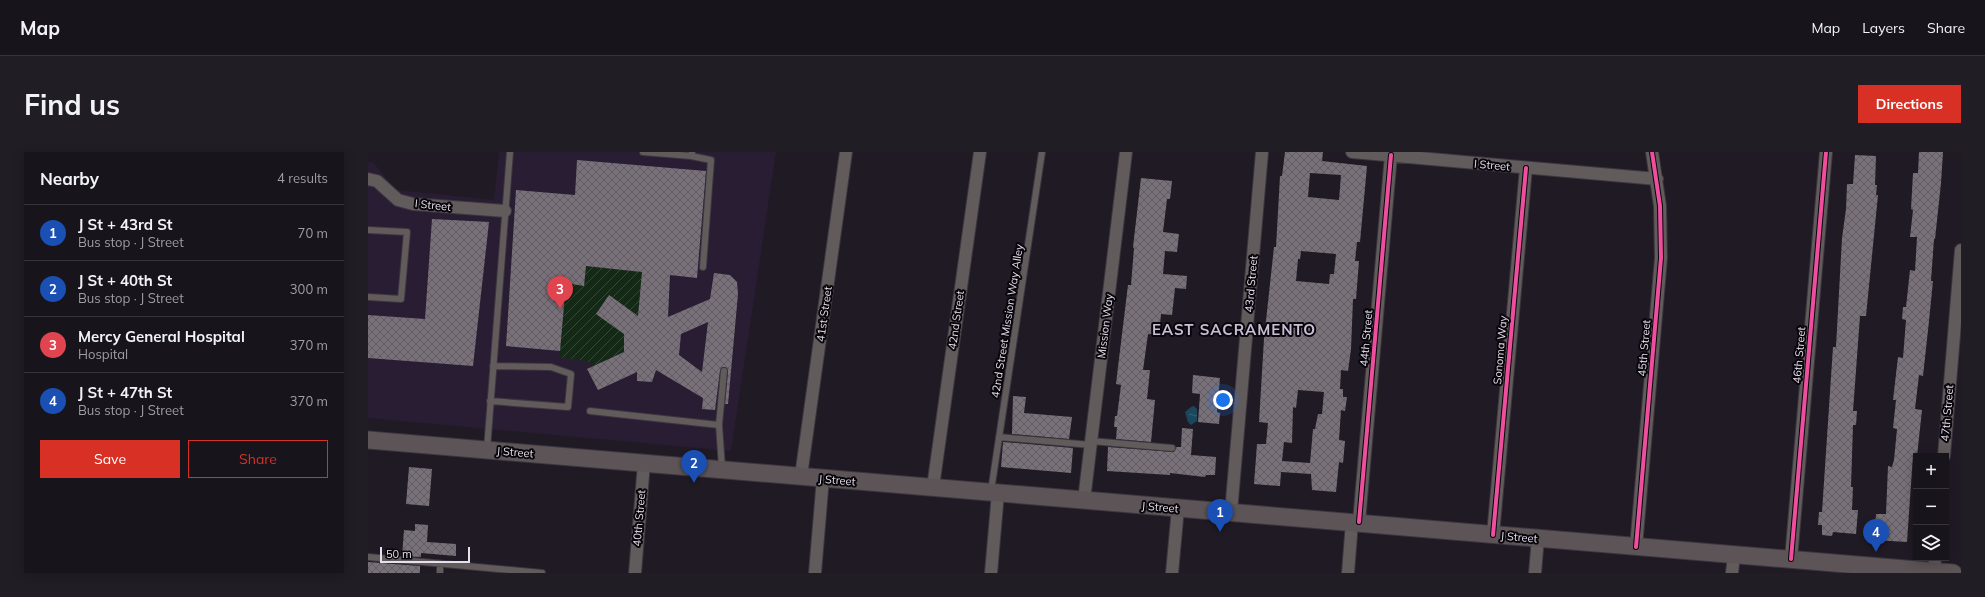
<!DOCTYPE html>
<meta charset="utf-8">
<style>
body{margin:0;font-family:Mulish,sans-serif;background:#211d25;color:#f1f3f6}
.controls{position:absolute;right:12px;bottom:12px;display:grid;overflow:hidden;border-radius:0px;box-shadow:0 2px 10px #0003}
.controls button{width:36px;height:36px;display:grid;place-items:center;padding:0;border:0;border-bottom:1px solid #36333b;background:#18141c;color:#f1f3f6;font:20px sans-serif}
.scale{position:absolute;left:12px;bottom:10px;width:90px;box-sizing:border-box;padding-left:4px;border:2px solid #e6dfec;border-top:0;font-size:11px;line-height:14px;white-space:nowrap;color:#e6dfec;-webkit-text-stroke:3px #08050b;paint-order:stroke}
.you{position:absolute;left:855px;top:248px;width:14px;height:14px;margin:-10px;border:3px solid #fff;border-radius:50%;background:#1a73e8;box-shadow:0 0 0 6px #1a73e833}
.badge{display:grid;place-items:center;width:26px;height:26px;border-radius:50%;background:#d93025;color:#fff;font-size:13px;font-weight:700}
.pin{position:absolute;translate:-50% -33px;filter:drop-shadow(0 1px 2px #0008)}
.pin::after{content:'';position:absolute;top:21px;width:14px;height:12px;background:inherit;clip-path:polygon(0 0,100% 0,50% 100%)}
.list{margin:0;padding:0;list-style:none}
h2{display:flex;justify-content:space-between;align-items:center;height:52px;margin:0;padding:0 16px;font-size:17px}
h2 small{font-size:13px;font-weight:400;color:#9f9ea3}
.list li{display:grid;grid-template-columns:26px 1fr auto;gap:12px;align-items:center;box-sizing:border-box;height:56px;padding:0 16px;border-top:1px solid #36333b}
.list b{display:block;font-size:15px;white-space:nowrap}
.list p{margin:0;font-size:13px;white-space:nowrap;color:#9f9ea3}
.list em{font-size:13px;font-style:normal;color:#9f9ea3}
.actions{display:flex;gap:8px;padding:12px 16px}
.actions a{flex:1;padding:9px 0;border:1px solid #d93025;border-radius:0px;text-align:center;font-size:14px;color:#d93025}
.actions .main{background:#d93025;color:#fff}
.icon{flex:none;width:22px;height:22px;fill:none;stroke:currentColor;stroke-width:2;stroke-linecap:round;stroke-linejoin:round}
.map{position:relative;flex:none;width:1593px;height:421px;overflow:hidden;border-radius:0px}
header{display:flex;align-items:center;gap:24px;box-sizing:border-box;height:56px;padding:0 20px;background:#18141c;border-bottom:1px solid #36333b}
header strong{font-size:19px}
nav{display:flex;gap:22px;margin-inline-start:auto;font-size:14px}
.intro{display:flex;align-items:center;justify-content:space-between;box-sizing:border-box;height:96px;padding:0 24px}
h1{margin:0;font-size:28px}
.button{padding:10px 18px;border-radius:0px;background:#d93025;color:#fff;font-size:14px;font-weight:700}
main{display:flex;gap:24px;padding:0 24px}
aside{flex:1;background:#18141c;border-radius:0px;box-shadow:0 2px 10px #0003}
.map>svg:first-child{display:block}
</style>
<header>
<strong>Map</strong>
<nav><a>Map</a><a>Layers</a><a>Share</a></nav>
</header>
<div class="intro"><h1>Find us</h1><a class="button">Directions</a></div>
<main>
<aside>
<h2>Nearby<small>4 results</small></h2>
<ul class="list">
<li><span class="badge" style="background:#1a4fb4">1</span><div><b>J St + 43rd St</b><p>Bus stop · J Street</p></div><em>70 m</em></li>
<li><span class="badge" style="background:#1a4fb4">2</span><div><b>J St + 40th St</b><p>Bus stop · J Street</p></div><em>300 m</em></li>
<li><span class="badge" style="background:#e0444e">3</span><div><b>Mercy General Hospital</b><p>Hospital</p></div><em>370 m</em></li>
<li><span class="badge" style="background:#1a4fb4">4</span><div><b>J St + 47th St</b><p>Bus stop · J Street</p></div><em>370 m</em></li>
</ul>
<div class="actions"><a class="main">Save</a><a>Share</a></div>
</aside>
<div class="map">
<svg width="1593" height="421" viewBox="0 0 1593 421">
<defs>
<pattern id="garden-furrows" width="10" height="10" patternUnits="userSpaceOnUse"><rect width="10" height="10" fill="#142a17"/><path d="M-1 1l2-2M0 10L10 0M9 11l2-2" fill="none" stroke="#364839"/></pattern>
<pattern id="water-ripples" width="26" height="14" patternUnits="userSpaceOnUse"><rect width="26" height="14" fill="#19475e"/><path d="M2 4q2-2 4 0t4 0M15 11q2-2 4 0t4 0" fill="none" stroke="#3a6175"/></pattern>
<pattern id="building-cross-hatch" width="8" height="8" patternUnits="userSpaceOnUse"><rect width="8" height="8" fill="#797179"/><path d="M0 0l8 8M0 8l8-8" fill="none" stroke="#625c62"/></pattern>
</defs>
<rect width="100%" height="100%" fill="#201a25"/>
<path fill="#291d33" d="M131 0H408L363 299 0 266V10H5L28 38 126 48Z"/>
<path fill="url(#garden-furrows)" d="M218 114 274 120 270 164 241 144 256 182V200L225 214 219 209 191 205 198 131 216 133Z"/>
<path fill="url(#water-ripples)" d="M826 254 829 257V269L823 273 820 270 817 260 823 255Z"/>
<path fill="url(#building-cross-hatch)" fill-rule="evenodd" d="M917 0H955L954 9 999 14 992 90H989L987 109H991L988 147H985L983 197 980 219 973 218 972 237H975V245H979L977 259 973 258 971 288 977 289 975 311 971 310 968 340 944 338 943 322 913 320 912 334 886 332 889 292H898L900 271 891 270 896 187 906 95H908L912 24H914ZM942 21 973 23 971 48 940 45ZM933 99 968 102 966 122H962L961 132 928 129 930 107H932ZM930 238 956 240 954 262H950L947 277H945L942 311 914 309 916 290 924 291 925 255 928 256Z
M1551 0H1575L1573 31 1567 87H1566L1563 129H1565L1561 169 1555 224 1551 223 1547 257 1554 258 1549 304 1545 303 1539 390 1506 388 1508 362H1518L1520 314 1524 315 1526 308 1529 277 1525 276 1528 248H1525L1530 205 1535 206 1538 168 1534 167 1535 155H1538L1542 118 1547 119 1549 85H1542L1545 58 1543 57 1545 21H1550Z
M1487 3 1508 4 1507 33H1509L1508 43H1510L1498 164H1492L1485 259H1489L1488 273H1485L1483 335H1485L1484 358H1490L1488 382 1465 380 1464 384 1454 383V373H1450L1451 360H1454L1465 195H1468L1474 86 1478 57 1479 32H1485Z
M209 8 338 19 329 126 302 123 300 165 342 147 346 121 362 123 369 130 370 142 360 252H357L360 219 357 215H354L352 219 347 258 334 257 335 246 288 218 284 230 269 229V220L230 238 219 217 256 200V182L228 162 241 143 270 164 274 120 218 114 216 134 198 131 192 199 138 194 148 38 207 43ZM340 170 334 220 311 203 313 182Z
M773 26 804 29 802 47H799L795 80 811 82 809 100 797 99 795 122 819 124 818 137 807 136 804 163 793 162 791 183 780 182 775 218H782L779 247 787 248 783 290 748 287 749 275H746L747 264H749L753 233 748 232 750 215 760 133H763L766 96 765 95Z
M64 67 121 70 105 214 0 206V163L57 167Z
M825 223 852 226 849 260 852 261 851 272 830 270 832 242 824 241Z
M645 244 658 245 656 261 704 265 701 287 644 282Z
M814 276 825 277 823 303 848 305 847 323H838L837 325 802 321V323L739 319 740 295 806 300 808 295H813Z
M635 290 705 296 703 321 633 315Z
M41 315 64 317 61 354 38 352Z
M47 372 60 373 59 390 88 392V404L53 401V405L34 404 36 378 47 379Z
M0 410 52 414V421H0Z"/>
<g fill="none" stroke-linecap="round" stroke-linejoin="round">
<defs>
<path id="service" d="M275 0 323 4 324 0
M323 4 343 8 335 115
M0 78 39 80 33 147 0 145
M122 249 200 255 203 222 183 215 125 214
M222 259 351 273 354 316
M351 273 356 219
M631 285 723 293
M723 289 804 296
M119 297 142 0
M623 339 674 0
M0 405 174 421
M72 421V412"/>
<path id="minor" d="M984 0 1289 27
M0 27 9 29 30 48 45 52 137 59
M1576 304 1593 98
M433 324 478 0
M565 335 612 0
M716 348 758 0
M863 360 894 0
M991 370 1023 3
M1125 383 1158 16
M1268 395 1293 106 1292 54 1284 0
M1423 407 1458 0
M1566 419 1567 406
M267 421 276 311
M447 421 455 326
M623 421 630 341
M804 421 810 356
M980 421 984 370
M1167 421 1170 386
M1364 421 1366 403"/>
<path id="secondary" d="M0 288 1585 421"/>
</defs>
<use href="#service" stroke="#3c3640" stroke-width="8"/>
<use href="#minor" stroke="#3c3640" stroke-width="14"/>
<use href="#secondary" stroke="#3c3640" stroke-width="19"/>
<use href="#service" stroke="#625b5b" stroke-width="6"/>
<use href="#minor" stroke="#625b5b" stroke-width="12"/>
<use href="#secondary" stroke="#5c5456" stroke-width="17"/>
<defs>
<path id="cycleway" d="M991 370 1023 3
M1125 383 1158 16
M1268 395 1293 106 1292 54 1284 0
M1423 407 1458 0"/>
</defs>
<use href="#cycleway" stroke="#08050b" stroke-width="6"/>
<use href="#cycleway" stroke="#ef4d9e" stroke-width="4"/>
</g>
<g text-anchor="middle" dominant-baseline="central" stroke-width="4" stroke-linejoin="round" paint-order="stroke">
<g font-size="11" fill="#e6dfec" stroke="#08050b">
<text transform="translate(1124 13) rotate(5)">I Street</text>
<text transform="translate(65 53) rotate(6)">I Street</text>
<text transform="translate(883 132) rotate(-85)">43rd Street</text>
<text transform="translate(456 162) rotate(-82)">41st Street</text>
<text transform="translate(588 168) rotate(-82)">42nd Street</text>
<text transform="translate(639 169) rotate(-81)">42nd Street Mission Way Alley</text>
<text transform="translate(737 174) rotate(-83)">Mission Way</text>
<text transform="translate(998 186) rotate(-85)">44th Street</text>
<text transform="translate(1276 196) rotate(-85)">45th Street</text>
<text transform="translate(1132 198) rotate(-85)">Sonoma Way</text>
<text transform="translate(1431 203) rotate(-85)">46th Street</text>
<text transform="translate(1579 261) rotate(-85)">47th Street</text>
<text transform="translate(147 300) rotate(5)">J Street</text>
<text transform="translate(469 328) rotate(5)">J Street</text>
<text transform="translate(792 355) rotate(5)">J Street</text>
<text transform="translate(271 366) rotate(-85)">40th Street</text>
<text transform="translate(1151 385) rotate(5)">J Street</text>
</g>
<g font-size="15" font-weight="bold" letter-spacing="1" fill="#cabdd6" stroke="#08050b">
<text x="866" y="177">EAST SACRAMENTO</text>
</g>
</g>
</svg>
<div class="controls">
<button>+</button>
<button>−</button>
<button><svg class="icon" aria-label="layers" viewBox="0 0 24 24"><path d="M12 4l9 5-9 5-9-5zM3 14l9 5 9-5"/></svg></button>
</div>
<div class="scale">50 m</div>
<div class="you"></div>
<div class="pin badge" style="left:852px;top:380px;background:#1a4fb4">1</div>
<div class="pin badge" style="left:326px;top:331px;background:#1a4fb4">2</div>
<div class="pin badge" style="left:192px;top:157px;background:#e0444e">3</div>
<div class="pin badge" style="left:1508px;top:400px;background:#1a4fb4">4</div>
</div>
</main>
